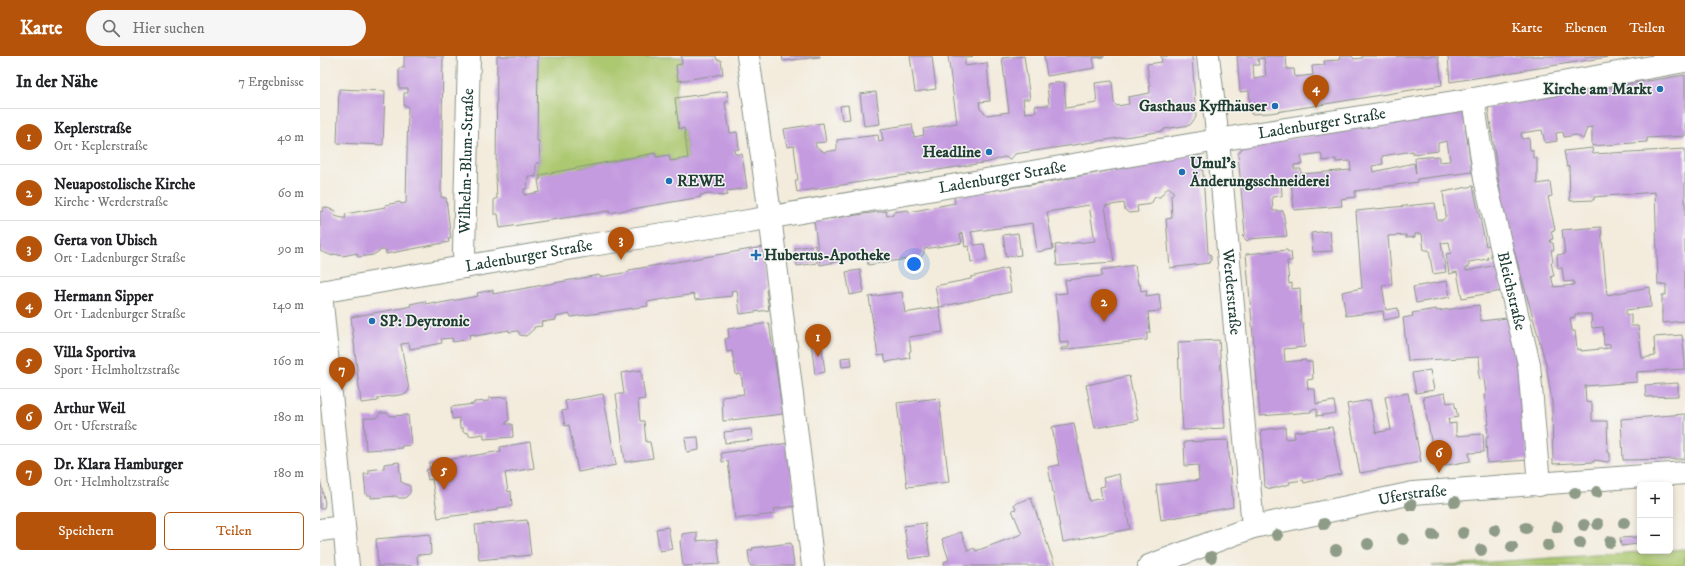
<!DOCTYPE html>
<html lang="de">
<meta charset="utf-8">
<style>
body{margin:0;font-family:"IM FELL DW Pica",serif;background:#f6f6f6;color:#202124}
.controls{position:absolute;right:12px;bottom:12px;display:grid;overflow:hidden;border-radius:6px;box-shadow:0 2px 6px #0003}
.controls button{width:36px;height:36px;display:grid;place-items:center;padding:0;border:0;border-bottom:1px solid #e0e0e0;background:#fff;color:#202124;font:20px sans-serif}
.you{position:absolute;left:594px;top:208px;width:14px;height:14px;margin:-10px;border:3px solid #fff;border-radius:50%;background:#1a73e8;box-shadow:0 0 0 6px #1a73e833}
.badge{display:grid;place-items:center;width:26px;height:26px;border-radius:50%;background:#b45309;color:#fff;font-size:13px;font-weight:700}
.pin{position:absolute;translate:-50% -33px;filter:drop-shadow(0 1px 2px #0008)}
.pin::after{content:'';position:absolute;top:21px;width:14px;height:12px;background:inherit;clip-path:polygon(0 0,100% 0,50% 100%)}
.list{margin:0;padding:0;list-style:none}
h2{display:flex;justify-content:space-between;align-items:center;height:52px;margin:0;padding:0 16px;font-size:17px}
h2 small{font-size:13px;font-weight:400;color:#757577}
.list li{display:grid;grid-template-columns:26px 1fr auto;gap:12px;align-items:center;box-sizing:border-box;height:56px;padding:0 16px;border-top:1px solid #e0e0e0}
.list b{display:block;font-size:15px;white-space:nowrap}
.list p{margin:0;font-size:13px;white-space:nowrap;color:#757577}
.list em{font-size:13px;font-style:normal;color:#757577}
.actions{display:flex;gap:8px;padding:12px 16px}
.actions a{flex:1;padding:9px 0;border:1px solid #b45309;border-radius:6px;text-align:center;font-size:14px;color:#b45309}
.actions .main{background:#b45309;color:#fff}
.icon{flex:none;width:22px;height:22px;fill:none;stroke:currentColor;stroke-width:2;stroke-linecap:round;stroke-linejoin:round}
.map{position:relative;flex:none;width:1365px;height:510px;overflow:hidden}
header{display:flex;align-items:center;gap:24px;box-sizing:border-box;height:56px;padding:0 20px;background:#b45309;color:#fff}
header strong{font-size:19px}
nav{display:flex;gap:22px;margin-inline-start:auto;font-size:14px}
.search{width:280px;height:36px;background:#f6f6f6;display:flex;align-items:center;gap:10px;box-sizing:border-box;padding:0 14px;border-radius:22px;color:#757577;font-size:15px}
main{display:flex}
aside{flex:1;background:#fff}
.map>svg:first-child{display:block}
</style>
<header>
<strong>Karte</strong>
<div class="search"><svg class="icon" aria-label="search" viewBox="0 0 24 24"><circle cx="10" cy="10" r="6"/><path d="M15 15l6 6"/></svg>Hier suchen</div>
<nav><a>Karte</a><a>Ebenen</a><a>Teilen</a></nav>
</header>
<main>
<aside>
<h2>In der Nähe<small>7 Ergebnisse</small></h2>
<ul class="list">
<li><span class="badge">1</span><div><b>Keplerstraße</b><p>Ort · Keplerstraße</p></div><em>40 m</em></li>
<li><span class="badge">2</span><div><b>Neuapostolische Kirche</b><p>Kirche · Werderstraße</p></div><em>60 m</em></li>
<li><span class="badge">3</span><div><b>Gerta von Ubisch</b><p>Ort · Ladenburger Straße</p></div><em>90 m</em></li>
<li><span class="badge">4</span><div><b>Hermann Sipper</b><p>Ort · Ladenburger Straße</p></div><em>140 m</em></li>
<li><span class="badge">5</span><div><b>Villa Sportiva</b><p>Sport · Helmholtzstraße</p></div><em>160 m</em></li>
<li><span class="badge">6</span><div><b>Arthur Weil</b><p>Ort · Uferstraße</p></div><em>180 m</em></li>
<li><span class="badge">7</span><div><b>Dr. Klara Hamburger</b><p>Ort · Helmholtzstraße</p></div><em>180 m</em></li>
</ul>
<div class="actions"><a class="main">Speichern</a><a>Teilen</a></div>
</aside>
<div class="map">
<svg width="1365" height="510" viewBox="0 0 1365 510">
<rect width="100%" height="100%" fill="#f6f6f2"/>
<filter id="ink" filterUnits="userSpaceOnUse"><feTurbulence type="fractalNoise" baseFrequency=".025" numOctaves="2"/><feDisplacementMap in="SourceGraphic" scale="8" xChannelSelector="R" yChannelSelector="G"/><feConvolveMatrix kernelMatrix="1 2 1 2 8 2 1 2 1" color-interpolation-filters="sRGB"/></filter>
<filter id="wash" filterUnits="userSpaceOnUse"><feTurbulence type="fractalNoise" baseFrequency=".012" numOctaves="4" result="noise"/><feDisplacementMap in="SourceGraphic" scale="16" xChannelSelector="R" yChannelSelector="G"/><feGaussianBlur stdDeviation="0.9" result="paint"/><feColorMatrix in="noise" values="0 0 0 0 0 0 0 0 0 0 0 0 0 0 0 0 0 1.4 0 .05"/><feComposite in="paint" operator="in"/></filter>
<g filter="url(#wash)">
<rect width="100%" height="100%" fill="#f3ebdb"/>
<path fill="#acc86f" stroke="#668252" d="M218 0 361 1 362 8 356 10 358 25 355 42 359 73 364 72 368 102 350 105 349 99 336 101 335 97 260 111V112L216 121V107H220L219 86 217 85Z
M1365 493V510H1112Z"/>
<g id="blocks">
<path fill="#c59be0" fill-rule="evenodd" d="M84 0H123L121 141 126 142 131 183H128L129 186 66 198V194H61L53 199 38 201 37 197 23 200 14 198 13 200 0 195V155L2 156 4 151 16 155 15 160 22 162H26L25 158 66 151 65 149 80 146 81 148 86 147 88 50H84V37H88V32H79V12H84Z
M177 0H218L217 85H219L220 107H216V121L208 120 207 133H204V139L220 136 218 124H220V119L335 97 336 101 349 99 350 105 368 102 364 72 359 73 355 42 407 35 408 46H405L410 77 417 76 419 93 414 94 415 98H422L427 132 407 135V139L403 140 390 138 380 139 381 141 289 157V155L180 172 178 158H174V143H177L176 120Z
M361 0H396L397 4H401L403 18 358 25 356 9 362 8Z
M462 0H500V1L463 5Z
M590 0H612L616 33 595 36Z
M628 0H653L645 2V10L667 7 670 45 659 46 660 53 667 59 689 56 682 2 704 0 710 43H703L705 57 716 56 715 50 729 49 727 28 744 26 746 52 777 47 775 27 792 25 794 47 797 50 809 48 808 41 830 37 827 8 842 6 841 0H872L876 61 870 69 844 73V75L695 98 691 103 684 101 669 106 477 136 475 124H478L474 90 467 91 464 73 503 67 506 86 495 87 496 91 504 96 517 94V84L558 79 559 86 563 85 561 73 592 68 594 81 604 79 603 73 637 67Z
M724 0H784V1L773 2 775 12 727 20Z
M917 0H966L967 13H974L975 21 993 19 992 10 1005 9 1004 5 1019 4 1020 0H1032L1034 3 1042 2V0H1118L1122 29 950 57 931 58 929 35 920 36ZM944 2 946 21 934 23 933 9H939L938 3Z
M1128 0H1288V1L1130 26Z
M1365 19V80L1327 82V86L1272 90V71L1267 72 1263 83 1256 79 1244 81 1243 76 1236 77 1237 85 1225 87 1222 74 1201 77 1202 83 1209 82 1210 94H1213V102H1217V128L1230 126 1232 140 1228 141 1235 174 1231 175 1233 183 1230 184 1231 187H1233L1234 194H1231L1233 206H1231L1234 220H1231L1234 231 1254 229V225L1244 226 1242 212H1238L1237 199 1245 198 1242 174 1281 171 1287 239 1330 231 1331 251 1306 254V259H1311V270H1318L1322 302 1335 300 1334 281 1362 279 1365 305V313L1317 316V326L1265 330 1266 346 1272 347V365H1287L1288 396 1290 397V403L1288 406 1274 404V406L1233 408 1232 347 1226 308 1183 155 1168 51ZM1255 258H1271L1272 272 1283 271 1284 289 1290 288V292L1261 295V293L1257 294 1255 275H1252L1250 262 1255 261Z
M19 33 65 35 63 89 17 87Z
M556 36 560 68 544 70 540 38Z
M528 49 530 63 522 64 520 50Z
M1143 54 1152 116 1097 123V126L1035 135V141L1021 143 1022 150 974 154 971 124 961 125 962 140 952 141 953 155H963L967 180 929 183 927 185 922 180 925 178 918 98 923 91 1107 60V62L1115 61V59ZM1127 85 1130 105 1119 106V100L1095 102 1096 118 1094 107 1053 116 1052 110 1063 108 1062 100 1093 95V98L1118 95V87ZM1001 97 1003 105 1016 103V106L1030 105 1031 114 981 118V113H974V109L983 108 981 100Z
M1272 92 1273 98 1365 93V265L1342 267V239H1346V228L1338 229 1335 136 1274 141V144L1250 145 1249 110 1247 111 1244 95Z
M876 98 882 102 888 197 891 199V205L889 207 850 212 846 163 852 162 851 139H853V135L848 131 840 141H835L831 148 817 150 818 156 809 157 805 154 804 147 785 150 794 206 737 210 735 189 775 185 769 149 727 156 733 193 717 196 713 167 651 176 654 189 664 188 667 204 651 206 649 190 645 191 643 177 640 178 642 187 604 193V197L599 204 587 205V203L548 209 547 200 500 209 494 165 566 155 567 160 573 159V156L588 154 589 156 635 147 634 140 723 127Z
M1153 130 1166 190 1170 189 1172 200 1167 201 1168 203 1149 206V211H1146V215L1177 209 1182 235 1142 242 1137 216 1129 218 1126 198 1131 197 1129 186 1121 187 1126 216 1113 218 1109 194H1104L1102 178H1095V181L1086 182V179L1068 180 1072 228 1062 229 1066 254 1078 252 1079 261 1064 264 1063 255 1026 260 1022 236 1042 232 1036 155 1115 147 1117 164H1123L1126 160 1123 136Z
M1010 175 1012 195 993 196 991 177Z
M698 177 701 199 686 201 683 179Z
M495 189 497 207 477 210 475 192Z
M443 191 449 233 446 234 449 254 420 258 417 234 411 235 412 240 375 244 374 238 327 246 328 250 251 261 250 258 236 261V264L221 266 222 270 214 271V273L206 280 200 279 198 275 189 276V274L155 280V278L149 279 150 283 133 286 132 282 121 283 122 287 90 293 89 287 81 288 89 334 86 338 58 342V345L41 347 31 261 82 252 91 250 90 248 105 245 106 248 115 246V248L158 240 157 237 173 234V238L279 219 280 221 309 216V214Z
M967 194 968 196H971L972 205H967L969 228 972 227V233L980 232 981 267H983L985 291 964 293 965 306 986 304V306H992L993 323 987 324 988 333H995L996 348 1014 345 1016 357 997 360V353L991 354V356L940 360 926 198Z
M815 209 818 228H820L821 235 827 234 826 240 839 238 841 255 828 256 830 277H827V284L741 294V292L749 291V286L740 287 735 238 747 237 745 224 782 220 781 214Z
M687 212 691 236 619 251 623 276 589 281 591 295 589 296 590 302 566 306 564 299 558 300 549 241 582 236 585 257 619 251 615 230 651 223V221Z
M540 214 544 236 530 239 526 216Z
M1127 225 1130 241 1096 247 1093 231Z
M1159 249 1161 265 1187 262 1198 298 1208 404 1167 407 1166 381H1168L1167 369 1169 368 1164 339 1166 338 1164 323 1160 324 1158 314 1160 313 1159 301 1088 305 1083 262 1093 260 1092 257 1116 253 1117 255Z
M449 267 463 358 403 365 402 341 424 338 421 318 416 319 412 295 407 296 405 283 409 282 408 273Z
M899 284 905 372 863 374 861 344H860L858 286Z
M501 285 505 316 495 318 491 286Z
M531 301 532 310 522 311 521 302Z
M321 314 325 343 318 344 320 365H324L326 386H330L333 402 305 406 296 338H304L301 317Z
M1110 314 1114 334 1096 337 1092 317Z
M809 320 818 364 775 372 766 329Z
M1358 327V340L1326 341 1325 329Z
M1088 337 1101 406 1040 417 1027 348 1050 344 1056 377 1059 376 1071 374 1065 341Z
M1125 337 1127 347 1134 346 1138 361 1128 363 1129 368 1136 367V380L1163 378 1164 396 1149 397 1150 405 1116 411 1103 341Z
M283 338 296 409 258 416 249 369 245 370 242 355 247 354 245 345Z
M187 341 189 364 185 368H192L193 381 164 383V378L149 380V377L143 376V372H140L139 362 132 363 131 351 154 348V346L169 345V342Z
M619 342 629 426 587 431 577 347Z
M60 357H67L71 360 88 359 91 389 81 390 82 392 46 394 44 362H57Z
M1365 358V403L1303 404 1301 363Z
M754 367 769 445 782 442 780 431 785 430 783 422 799 418 810 473 743 486 728 411 739 409 732 371Z
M965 371 966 383 975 382 974 376 1012 371 1021 418 984 427 983 424 969 426 970 428 951 433 945 431 941 374Z
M431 373 433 384 405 387 404 376Z
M378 381 379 394 367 396 365 382Z
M908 384 913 451 841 464 836 429 879 424 878 409 865 410 864 386Z
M210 386 214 412 185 417 188 436 191 435 192 450 177 452 178 454 118 462 112 423 108 424 106 414 110 413 109 407 181 395 180 391Z
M469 387 476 450 454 453 455 458 415 463 408 405 402 406 401 397Z
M79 406 81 426 90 430V437L85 442H79L76 440 51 442V439H46L44 418H49V414L64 412V408Z
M0 424 5 447 4 452 0 453Z
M711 442 735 510H625L624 506 629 504 622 483 641 476 648 495 654 492 656 495 702 478 692 454 696 453 694 448Z
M207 464 211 499 159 504 155 469Z
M605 467 610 500 589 503 584 470Z
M348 471 352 493 340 495 336 473Z
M377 476V485L397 483 400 508 363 510 360 485H362V478Z
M110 478 111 498 97 499 98 510H58L56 483Z
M1317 481 1318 488 1301 490 1300 482Z
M471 487 474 510H430L428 495 433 494 432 492Z"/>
</g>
</g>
<g filter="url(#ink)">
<use href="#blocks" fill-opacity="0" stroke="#899488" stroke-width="1"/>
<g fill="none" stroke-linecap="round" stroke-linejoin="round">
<defs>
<g id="minor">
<path d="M428 0 448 144 493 510"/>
<path id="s1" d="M888 0 898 84 933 471"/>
<path id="s2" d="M1153 43 1165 123 1209 308 1219 429"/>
<path id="s3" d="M145 211 144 195 149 0"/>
<path id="s4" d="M0 236 264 190 417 167 898 84 1153 43 1365 5"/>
<path d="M1 237 28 510"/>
<path d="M0 474 23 471"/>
<path id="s5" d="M829 510 933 471 1093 437 1365 417"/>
</g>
</defs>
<use href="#minor" stroke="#899488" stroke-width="24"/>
<use href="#minor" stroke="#fff" stroke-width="22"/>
</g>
<g fill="#8e9b86">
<circle cx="1277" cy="436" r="6"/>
<circle cx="1255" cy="437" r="6"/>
<circle cx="1135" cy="446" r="6"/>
<circle cx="1091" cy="449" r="6"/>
<circle cx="1304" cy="467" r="6"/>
<circle cx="1004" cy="468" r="6"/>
<circle cx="1278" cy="468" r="6"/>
<circle cx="1264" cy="469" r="6"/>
<circle cx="1237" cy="471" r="6"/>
<circle cx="1206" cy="472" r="6"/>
<circle cx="1175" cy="474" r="6"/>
<circle cx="1143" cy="477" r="6"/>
<circle cx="957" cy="479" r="6"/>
<circle cx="1113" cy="479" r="6"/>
<circle cx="1083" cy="483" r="6"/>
<circle cx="1290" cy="486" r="6"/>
<circle cx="1260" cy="487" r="6"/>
<circle cx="1048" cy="488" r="6"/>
<circle cx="1228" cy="489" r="6"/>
<circle cx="1192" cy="491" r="6"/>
<circle cx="1016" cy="494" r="6"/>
<circle cx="1161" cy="494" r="6"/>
<circle cx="891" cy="501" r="6"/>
</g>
</g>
<g fill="#1f6fb2" stroke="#f6f6f2" stroke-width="1.5">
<circle cx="1340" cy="33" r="4"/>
<circle cx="955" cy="50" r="4"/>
<circle cx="669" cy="96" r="4"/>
<circle cx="862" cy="116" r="4"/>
<circle cx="349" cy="125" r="4"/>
<path d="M434 193h4v4h4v4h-4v4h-4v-4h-4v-4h4z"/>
<circle cx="52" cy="265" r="4"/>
</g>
<g text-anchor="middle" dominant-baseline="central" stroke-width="3" stroke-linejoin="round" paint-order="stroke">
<g font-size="16" font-weight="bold" fill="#1f3d34" stroke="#f6f6f2" text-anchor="start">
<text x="1332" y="33" text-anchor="end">Kirche am Markt</text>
<text x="947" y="50" text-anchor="end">Gasthaus Kyffhäuser</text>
<text x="661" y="96" text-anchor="end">Headline</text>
<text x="870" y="107">Umul's<tspan x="870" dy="18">Änderungsschneiderei</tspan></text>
<text x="357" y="125">REWE</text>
<text x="444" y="199">Hubertus-Apotheke</text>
<text x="60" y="265">SP: Deytronic</text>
</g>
<g font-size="16" fill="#1f3d34" stroke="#f6f6f2">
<text stroke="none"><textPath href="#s4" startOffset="1016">Ladenburger Straße</textPath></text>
<text stroke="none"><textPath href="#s3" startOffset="106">Wilhelm-Blum-Straße</textPath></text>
<text stroke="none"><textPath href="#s4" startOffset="692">Ladenburger Straße</textPath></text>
<text stroke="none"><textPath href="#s4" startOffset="212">Ladenburger Straße</textPath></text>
<text stroke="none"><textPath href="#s1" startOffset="237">Werderstraße</textPath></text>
<text stroke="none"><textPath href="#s2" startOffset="196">Bleichstraße</textPath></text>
<text stroke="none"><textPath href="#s5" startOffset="274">Uferstraße</textPath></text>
</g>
</g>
</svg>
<div class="controls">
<button>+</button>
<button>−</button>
</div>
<div class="you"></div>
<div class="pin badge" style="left:498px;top:301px">1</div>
<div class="pin badge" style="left:784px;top:266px">2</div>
<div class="pin badge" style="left:301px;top:204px">3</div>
<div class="pin badge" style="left:996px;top:52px">4</div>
<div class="pin badge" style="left:124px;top:434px">5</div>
<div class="pin badge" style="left:1119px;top:417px">6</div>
<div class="pin badge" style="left:22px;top:334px">7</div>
</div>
</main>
